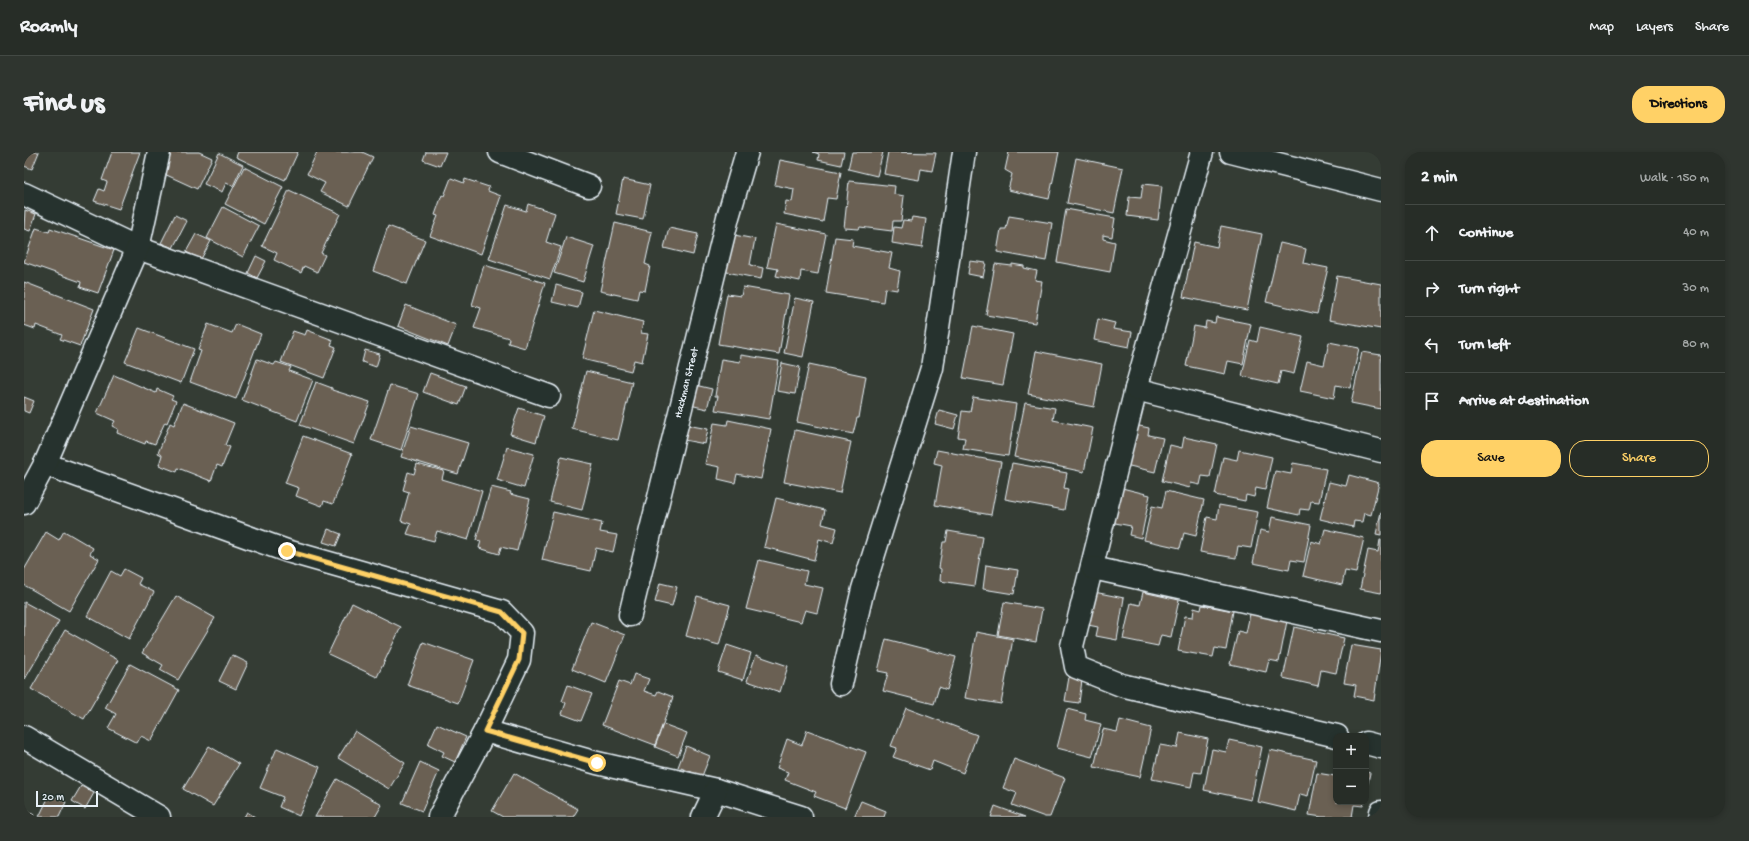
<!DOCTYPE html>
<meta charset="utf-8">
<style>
body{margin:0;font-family:"Gochi Hand",sans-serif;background:#2f352f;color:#f1f3f6}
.controls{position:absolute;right:12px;bottom:12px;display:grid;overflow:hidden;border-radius:8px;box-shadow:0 2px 6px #0003}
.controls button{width:36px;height:36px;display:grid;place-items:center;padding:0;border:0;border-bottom:1px solid #434944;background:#272d27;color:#f1f3f6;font:20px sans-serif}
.scale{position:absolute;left:12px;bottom:10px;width:62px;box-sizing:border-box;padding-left:4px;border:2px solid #e8f1f8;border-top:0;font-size:11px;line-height:14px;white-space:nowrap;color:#e8f1f8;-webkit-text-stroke:3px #26332d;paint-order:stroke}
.stop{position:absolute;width:12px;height:12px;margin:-9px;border:3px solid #ffd166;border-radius:50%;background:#fff}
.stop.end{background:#ffd166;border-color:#fff;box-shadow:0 1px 4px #0008}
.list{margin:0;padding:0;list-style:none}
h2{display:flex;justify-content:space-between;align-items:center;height:52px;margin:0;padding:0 16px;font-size:17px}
h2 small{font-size:13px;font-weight:400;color:#a4a8a7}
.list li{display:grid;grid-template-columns:26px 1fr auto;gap:12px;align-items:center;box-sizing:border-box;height:56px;padding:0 16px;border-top:1px solid #434944}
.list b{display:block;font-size:15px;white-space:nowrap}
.list em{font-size:13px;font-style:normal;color:#a4a8a7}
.actions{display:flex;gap:8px;padding:12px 16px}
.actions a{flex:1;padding:9px 0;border:1px solid #ffd166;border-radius:16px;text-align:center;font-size:14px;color:#ffd166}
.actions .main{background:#ffd166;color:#111}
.icon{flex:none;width:22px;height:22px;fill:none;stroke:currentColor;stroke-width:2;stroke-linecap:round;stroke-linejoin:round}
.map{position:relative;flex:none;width:1357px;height:665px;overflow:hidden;border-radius:16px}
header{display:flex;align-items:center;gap:24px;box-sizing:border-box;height:56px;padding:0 20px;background:#272d27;border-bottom:1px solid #434944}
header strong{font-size:19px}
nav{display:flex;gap:22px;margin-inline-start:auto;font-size:14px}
.intro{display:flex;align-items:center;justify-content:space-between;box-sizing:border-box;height:96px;padding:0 24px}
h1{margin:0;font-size:28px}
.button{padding:10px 18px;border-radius:16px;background:#ffd166;color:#111;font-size:14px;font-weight:700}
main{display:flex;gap:24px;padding:0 24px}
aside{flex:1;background:#272d27;border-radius:16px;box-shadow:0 2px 6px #0003}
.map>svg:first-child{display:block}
</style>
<header>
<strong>Roamly</strong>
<nav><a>Map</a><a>Layers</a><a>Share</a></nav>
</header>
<div class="intro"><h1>Find us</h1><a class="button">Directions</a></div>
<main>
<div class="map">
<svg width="1357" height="665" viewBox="0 0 1357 665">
<rect width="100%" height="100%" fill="#343c34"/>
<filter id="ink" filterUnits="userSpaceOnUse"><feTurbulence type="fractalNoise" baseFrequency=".025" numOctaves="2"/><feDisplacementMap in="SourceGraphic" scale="8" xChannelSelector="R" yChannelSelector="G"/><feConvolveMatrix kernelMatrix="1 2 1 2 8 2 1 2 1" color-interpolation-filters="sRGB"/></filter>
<g filter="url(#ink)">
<path fill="#6a6152" stroke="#e8f1f8" d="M0 0H15L8 17 0 14Z
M88 0H116L95 57 70 49 75 37 80 39 83 30 78 28Z
M146 0H175L188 6 173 37 136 20Z
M214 0H274L261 28 212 5Z
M293 0H338L349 5 325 54 296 40 301 31 283 22Z
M402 0H422L416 14 399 8Z
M789 0H820L817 13 794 8 795 2Z
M828 0H859L853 24 824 17Z
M864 0 912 1 908 19 897 17 895 28 860 22Z
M985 0H1035L1025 47 984 38 988 22 981 18Z
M195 1 219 13 209 34 202 31 198 40 180 32Z
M1052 6 1099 16 1090 61 1043 51Z
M756 8 817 20 812 47 803 46 799 70 760 62 762 49 768 50 770 37 751 33Z
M220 15 259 35 240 72 201 52Z
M427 26 440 31 441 27 465 35 464 39 477 44 457 102 406 84 414 64 411 63 418 43 420 44Z
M599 27 626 33 619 67 592 62Z
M825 29 871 34 870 42 880 44 877 69H869L868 79 836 75 835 77 820 76Z
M1119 32 1138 34 1134 68 1103 64 1105 45 1117 46Z
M265 38 316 62 297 101 301 103 293 120 280 114 277 121 250 108 253 101 238 94Z
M504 52 531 61 522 90 537 95 526 127 465 107 483 53 502 59Z
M199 55 235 74 219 105 183 86Z
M1042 57 1091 66 1088 85 1079 83V87L1091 90 1086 120 1033 110Z
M1 58 12 62 6 79 0 77Z
M151 63 163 69 149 96 137 91Z
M985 64 1028 71 1022 109 973 100 977 77H982Z
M888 65 902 67 898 96 868 91 870 75 877 76 879 68 887 69Z
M591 71 628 80 621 112 626 114 621 139 615 138 613 147 576 139Z
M752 72 802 82 794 122 777 119 776 129 752 124 754 117 743 115Z
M364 74 401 88 383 132 349 119Z
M1197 74 1238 82 1223 158 1159 145 1170 90 1193 95Z
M12 76 25 80 26 76 90 98 74 141 56 135 57 130 0 110Z
M645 76 674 82 669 103 640 96Z
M172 82 187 89 177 107 162 100Z
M705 82 731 87 726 113 739 116 737 127 698 119Z
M542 85 570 94 559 130 530 121Z
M811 85 829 87 828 94 868 101 865 116 876 119 873 138 861 136 859 150 802 141Z
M1256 91 1282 97 1279 111 1304 116 1293 162 1242 150Z
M232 104 242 109 233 126 224 121Z
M946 109 962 111 959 125 944 122Z
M971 112 988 114V112L1000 114V116L1013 119 1011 128 1018 129 1011 171 962 163Z
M460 113 521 131 501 196 484 191 485 186 450 176 457 156 448 153Z
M1313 124 1357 132V177L1305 168Z
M0 130 70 157 56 194 36 187 38 183 12 173 11 177 0 173Z
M532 133 558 140 554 156 528 150Z
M719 135 765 143 755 202 694 192 703 142 717 144Z
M771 146 790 150 779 205 760 201Z
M382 153 432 173 424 194 374 174Z
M570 158 619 170 617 181 624 182 618 210 610 208 607 219 558 207Z
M1192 165 1227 172 1219 212 1204 209 1201 222 1162 214 1170 174 1181 176 1182 169 1191 171Z
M1074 167 1091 171 1089 177 1108 180 1105 195 1070 188Z
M184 172 208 181 212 172 237 182 212 247 166 230 177 199 174 198Z
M949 174 989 182 979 233 939 226Z
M1236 175 1279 185 1270 222 1257 219 1254 232 1218 224 1226 188 1233 190Z
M115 176 170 197 157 231 101 210Z
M283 178 309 188 307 193 312 195 300 226 257 210 269 179 281 183Z
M1305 190 1335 196 1326 236 1312 233 1310 246 1276 239 1283 209 1300 213Z
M341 198 356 202 352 215 338 210Z
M1012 199 1078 212 1070 255 1004 242Z
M1338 200 1357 203V257L1327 251Z
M717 203 755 209 745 267 691 258 694 244H691L697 207 716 210Z
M233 207 250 213 252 210 267 215 265 219 289 228 273 269 218 248Z
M758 211 776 215 771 242 753 239Z
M785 212 842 224 835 266H833L829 282 773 270Z
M562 219 608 230 594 288 548 277Z
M406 221 442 234 435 253 399 240Z
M90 223 132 241 133 237 149 244 147 247 152 249 143 271 141 270 131 292 122 289 121 292 93 281 94 277 88 274 91 269 73 261Z
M292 230 308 236V238L346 250 330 292 276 273Z
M366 233 395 242 377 298 347 288Z
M671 233 688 237 683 257 666 253Z
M0 245 10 249 5 261 0 259Z
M949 245 992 252 984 304 939 297 941 286 934 285 938 259 946 260Z
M159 251 210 271 201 293 206 295 198 315 193 313 187 329 154 316 153 320 135 313 138 303 134 301 146 271 150 273Z
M1001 251 1031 256 1029 268 1069 276 1060 320 990 305Z
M495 256 520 264 512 290 486 282Z
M915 258 934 263 930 277 911 272Z
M704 268 747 277 737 327 713 322 711 331 694 327 696 315 681 312 690 271 703 273Z
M1106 272 1125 276 1124 283 1139 286 1131 320 1097 312Z
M663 273 684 277 681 292 660 288Z
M387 274 444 291 434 322 377 305Z
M771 278 827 290 816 341 760 330Z
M279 284 328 302 309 352 300 349 298 354 272 344 275 336 261 331Z
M1160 285 1193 292 1186 325 1178 324 1176 333 1167 331 1166 336 1138 329 1146 293 1158 296Z
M483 295 510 302 500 336 473 328Z
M913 298 977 310 967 363 911 353 918 313 910 311Z
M1215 298 1248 305 1241 338 1232 336 1230 345 1222 343 1221 349 1191 343 1199 305 1213 308Z
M537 305 569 312 558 358 526 350Z
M988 311 1043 321 1040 336 1044 337 1040 358 981 347Z
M1269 311 1302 317 1295 350 1287 349 1285 358 1276 357 1275 363 1243 356 1251 319 1267 322Z
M393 312 420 319 418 327 458 339 444 388 413 379 410 389 383 382 387 372 377 369 385 340 379 338 384 320 390 322Z
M1325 323 1355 331 1347 363 1340 361 1338 370 1330 369 1329 375 1296 367 1305 330 1322 334Z
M467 335 487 340 486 342 506 347 493 399 477 395 475 402 455 396 457 389 452 388Z
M1094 335 1126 343 1117 386 1105 383 1107 374 1086 370Z
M1142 339 1180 348 1172 384 1160 381 1156 396 1120 388 1128 354 1138 356Z
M752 346 801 358 798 372 813 376 809 391 795 387 790 408 740 395Z
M1195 353 1234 360 1227 396 1214 394 1212 406 1176 400 1183 365 1193 367Z
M529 360 578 371 576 380 593 383 589 400 572 396 567 419 518 408Z
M1357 360V383L1352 382Z
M1248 365 1287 373 1280 410 1267 408 1265 418 1229 411 1236 378 1245 380Z
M304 377 317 382 312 394 299 390Z
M1301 377 1340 386 1332 421 1321 419 1318 433 1279 424 1287 389 1297 392Z
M40 379 69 396 66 402 75 407 45 459 0 433V418L22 380 35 388Z
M924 379 959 385 951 434 916 429 917 417 915 416 919 390H922Z
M1356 388H1357V441L1336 437 1344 398 1354 400Z
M735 408 783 419 780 432 799 436 793 461 781 458 777 470 722 457Z
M962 413 994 418 990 442 959 437Z
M100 417 117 426 114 432 130 440 105 487 63 464 87 419 96 424Z
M636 431 653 435 648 454 631 450Z
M1070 440 1100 446 1093 488 1072 484 1074 475 1064 473Z
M1119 440 1155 448 1147 485 1137 483 1134 494 1099 487 1107 451 1116 453Z
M152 444 191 466 154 528 136 518 139 513 118 501Z
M673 444 706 453 695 493 662 484Z
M0 450 35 469 1 527 0 526Z
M980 450 1018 457 1012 490 974 483Z
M328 451 377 475 353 525 304 502Z
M1178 453 1209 459 1202 498 1191 496 1189 505 1154 499 1161 464 1169 465 1170 456 1177 458Z
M1226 462 1263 469 1255 510 1245 508 1242 520 1206 512 1214 479 1222 481Z
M567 470 601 483 582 531 548 517Z
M1270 475 1320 486 1312 521 1297 518 1294 534 1259 526Z
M41 478 94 508 60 567 7 537Z
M952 480 989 487 977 552 941 546Z
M862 487 932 505 923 538 915 535 910 552 859 539 864 521 854 519Z
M399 490 450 508 434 551 383 533Z
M703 493 727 501 719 528 694 520Z
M1327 493 1357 498 1350 548 1330 544 1332 533 1320 531Z
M208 503 224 511 212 537 195 529Z
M732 503 764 514 756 540 723 529Z
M106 512 155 538 127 589 117 584 113 591 84 576 92 562 81 556Z
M610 522 625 527 620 539 632 543 634 539 649 545 631 593 578 573 595 529 606 533Z
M1045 525 1058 528 1055 551 1041 549Z
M544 533 568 542 557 569 538 562 542 551 538 549Z
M882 556 953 583 939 621 909 609 906 618 869 605 873 596 867 594Z
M1043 557 1062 562 1061 568 1077 572 1068 605 1033 596Z
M1096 568 1127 576 1116 625 1070 615 1079 577 1093 580Z
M413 572 442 585 431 610 418 604 420 600 404 592Z
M639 572 663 581 654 604 631 595Z
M783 578 842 600 821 656 790 644 792 640 761 628 764 620 753 616 763 587 778 593Z
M331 579 381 611 365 637 314 606Z
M1156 581 1184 587 1177 621 1170 620 1167 635 1128 627 1136 593 1153 596Z
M1205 588 1238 595 1227 648 1180 638 1188 597 1202 600Z
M185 594 215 612 189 654 159 637Z
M662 594 686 604 678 624 654 615Z
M253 596 296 615 275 664 255 655 259 645 236 636Z
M1246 598 1292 608 1284 644 1276 642 1272 659 1234 650Z
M990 607 1041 626 1026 665H1021L988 653 993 641 979 636Z
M396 610 415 619 398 659 378 651Z
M1342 620 1346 621 1342 640Z
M490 621 554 657 549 665H479L468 659Z
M1293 621 1311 624 1312 621V650H1340L1339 654 1330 653 1328 665H1298L1285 663Z
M313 627 358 653 351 665H291Z
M57 634 70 641 61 657 48 649Z
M26 642 42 650 35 665H15Z
M837 649 862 659 860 665H830Z
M971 654 1001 665H967Z
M0 657 10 663 9 665H0Z
M223 660 231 665H220Z"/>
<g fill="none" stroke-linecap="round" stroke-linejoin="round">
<defs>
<g id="minor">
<path d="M476 0 565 34"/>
<path d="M1178 0 1112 237 1048 494 1052 515 1097 533 1313 584"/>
<path d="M1207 0 1357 38"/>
<path d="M0 42 114 96 525 244"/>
<path d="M1112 237 1357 299"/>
<path d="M21 312 263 399 478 460 498 481 495 508 461 579 415 665"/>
<path d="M0 351 21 312 114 96 135 0"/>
<path d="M1069 416 1357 479"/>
<path id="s1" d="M606 463 704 65 723 0"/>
<path d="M817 532 839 437 908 216 940 0"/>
<path d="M461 579 573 611 692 638 777 665"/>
<path d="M0 585 135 665"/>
<path d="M1342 591 1357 595"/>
<path d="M679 665 692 638"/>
<path d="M1356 665 1357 660"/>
</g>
</defs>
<use href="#minor" stroke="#e8f1f8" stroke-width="25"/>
<use href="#minor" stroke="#26332d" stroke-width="22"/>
</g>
</g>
<g fill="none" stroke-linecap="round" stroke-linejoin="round" filter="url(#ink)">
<path stroke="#ffd166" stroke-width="5" d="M263 399 478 460 498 481 495 508 461 579 573 611"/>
</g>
<g text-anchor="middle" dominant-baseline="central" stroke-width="3" stroke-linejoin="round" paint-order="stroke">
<g font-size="11" fill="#e8f1f8" stroke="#26332d">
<text stroke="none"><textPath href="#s1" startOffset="239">Hackman Street</textPath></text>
</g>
</g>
</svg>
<div class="controls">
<button>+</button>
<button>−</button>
</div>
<div class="scale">20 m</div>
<div class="stop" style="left:573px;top:611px"></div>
<div class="stop end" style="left:263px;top:399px"></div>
</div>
<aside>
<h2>2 min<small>Walk · 150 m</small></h2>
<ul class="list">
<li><svg class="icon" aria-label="ahead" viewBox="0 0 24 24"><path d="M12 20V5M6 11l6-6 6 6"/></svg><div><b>Continue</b></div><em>40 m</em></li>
<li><svg class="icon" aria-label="right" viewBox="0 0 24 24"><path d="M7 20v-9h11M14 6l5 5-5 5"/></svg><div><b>Turn right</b></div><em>30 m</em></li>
<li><svg class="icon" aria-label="left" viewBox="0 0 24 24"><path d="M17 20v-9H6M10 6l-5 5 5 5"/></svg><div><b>Turn left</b></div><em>80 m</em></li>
<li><svg class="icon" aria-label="arrive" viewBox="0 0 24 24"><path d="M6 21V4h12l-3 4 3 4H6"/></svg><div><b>Arrive at destination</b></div></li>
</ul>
<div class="actions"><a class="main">Save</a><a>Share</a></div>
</aside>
</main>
